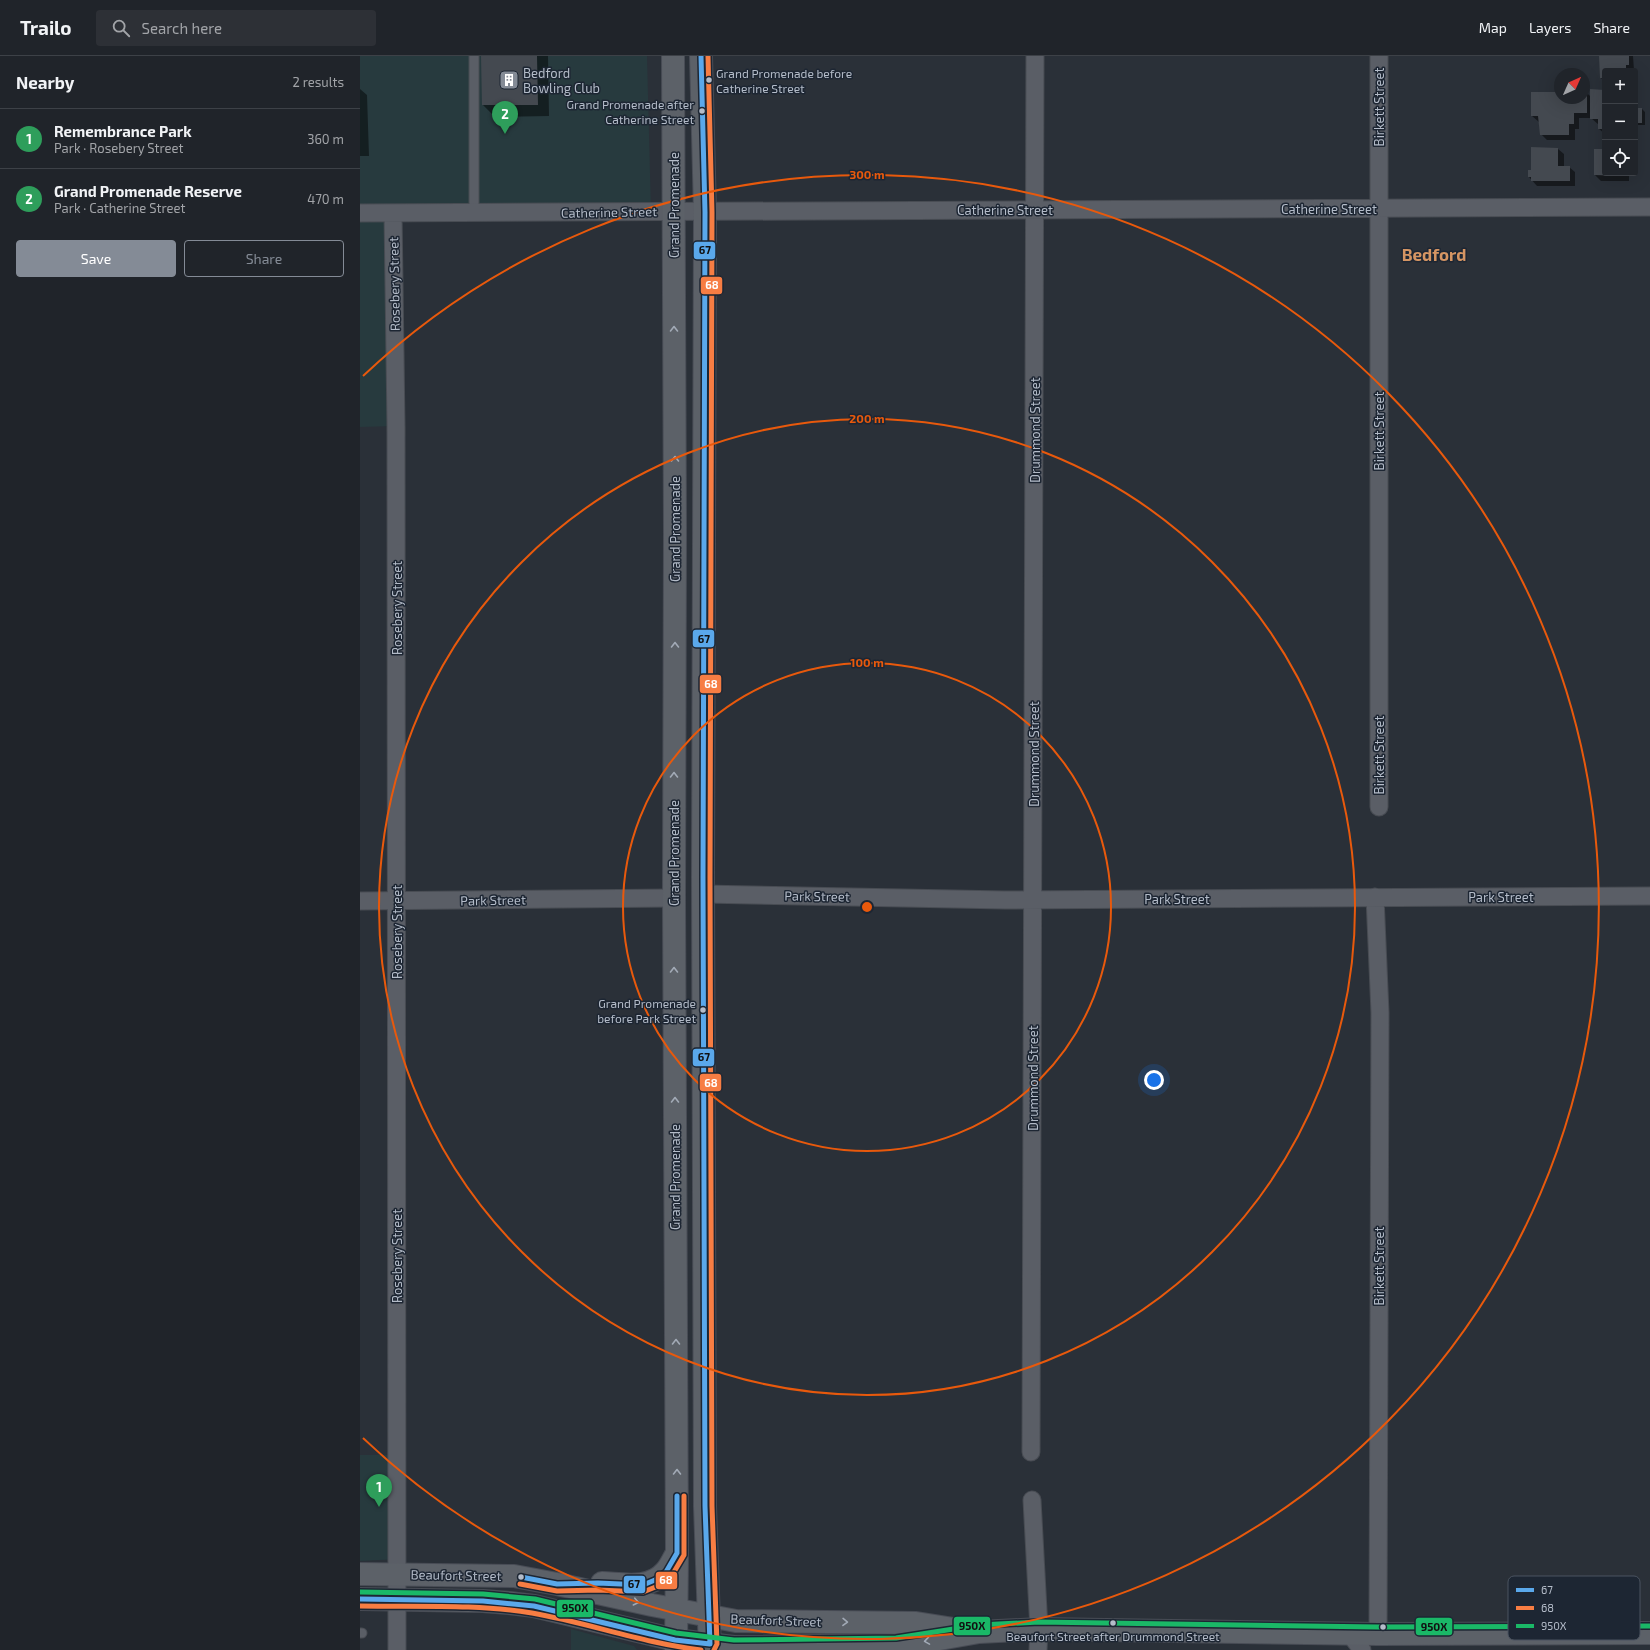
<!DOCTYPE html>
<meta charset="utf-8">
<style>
body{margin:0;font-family:"Exo 2",sans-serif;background:#2d3036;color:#f1f3f6}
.controls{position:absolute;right:12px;top:12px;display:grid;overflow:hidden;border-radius:4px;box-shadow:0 4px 16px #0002}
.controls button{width:36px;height:36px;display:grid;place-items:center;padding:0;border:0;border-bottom:1px solid #3d4147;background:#20242a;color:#f1f3f6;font:20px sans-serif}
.compass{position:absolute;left:1194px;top:12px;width:36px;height:36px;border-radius:50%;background:#20242a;box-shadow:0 4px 16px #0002;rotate:45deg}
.you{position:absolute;left:794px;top:1024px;width:14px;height:14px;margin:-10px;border:3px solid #fff;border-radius:50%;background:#1a73e8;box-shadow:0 0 0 6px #1a73e833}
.badge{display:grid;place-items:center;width:26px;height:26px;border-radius:50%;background:#848b96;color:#fff;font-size:13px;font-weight:700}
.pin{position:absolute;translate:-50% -33px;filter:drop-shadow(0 1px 2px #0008)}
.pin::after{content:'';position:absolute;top:21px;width:14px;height:12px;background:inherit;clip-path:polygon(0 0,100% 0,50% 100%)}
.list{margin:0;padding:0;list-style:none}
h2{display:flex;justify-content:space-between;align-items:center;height:52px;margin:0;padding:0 16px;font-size:17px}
h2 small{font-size:13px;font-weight:400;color:#a2a4a8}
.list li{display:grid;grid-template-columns:26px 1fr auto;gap:12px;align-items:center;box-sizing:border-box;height:60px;padding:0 16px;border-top:1px solid #3d4147}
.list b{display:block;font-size:15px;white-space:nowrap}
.list p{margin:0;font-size:13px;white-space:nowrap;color:#a2a4a8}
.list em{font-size:13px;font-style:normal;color:#a2a4a8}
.actions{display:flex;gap:8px;padding:12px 16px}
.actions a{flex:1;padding:9px 0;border:1px solid #848b96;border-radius:4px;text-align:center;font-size:14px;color:#848b96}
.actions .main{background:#848b96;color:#fff}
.icon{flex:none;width:22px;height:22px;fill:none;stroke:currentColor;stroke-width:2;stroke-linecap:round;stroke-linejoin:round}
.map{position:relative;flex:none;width:1290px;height:1594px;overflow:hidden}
header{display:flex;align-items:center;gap:24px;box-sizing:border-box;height:56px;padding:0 20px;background:#20242a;border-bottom:1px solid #3d4147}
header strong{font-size:19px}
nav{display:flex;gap:22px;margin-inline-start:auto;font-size:14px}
.search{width:280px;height:36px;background:#2d3036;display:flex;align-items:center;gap:10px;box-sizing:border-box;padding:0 14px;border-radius:4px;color:#a2a4a8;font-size:15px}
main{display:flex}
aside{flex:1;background:#20242a}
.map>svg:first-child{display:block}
</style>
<header>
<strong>Trailo</strong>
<div class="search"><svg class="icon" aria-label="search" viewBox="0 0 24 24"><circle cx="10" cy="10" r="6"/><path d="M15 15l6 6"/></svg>Search here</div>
<nav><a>Map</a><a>Layers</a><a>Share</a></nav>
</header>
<main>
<aside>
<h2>Nearby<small>2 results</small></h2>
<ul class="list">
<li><span class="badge" style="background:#2e9e5b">1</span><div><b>Remembrance Park</b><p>Park · Rosebery Street</p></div><em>360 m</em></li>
<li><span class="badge" style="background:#2e9e5b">2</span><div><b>Grand Promenade Reserve</b><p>Park · Catherine Street</p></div><em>470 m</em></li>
</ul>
<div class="actions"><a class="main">Save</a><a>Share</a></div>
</aside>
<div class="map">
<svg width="1290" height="1594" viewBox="0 0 1290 1594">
<rect width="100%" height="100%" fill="#2a3038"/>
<path fill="#273a3e" d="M0 0H287L291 156 33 157 36 370 0 371Z
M0 1399H38V1503L0 1505Z
M211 1573 274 1590 277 1594H211Z"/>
<path fill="#0007" d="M122 0H188L189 60 135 61 123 49Z
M1240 0H1273L1274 14 1245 15V26L1241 22Z
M0 33 7 39 9 100H0Z
M1245 35V78L1239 73V69L1231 62H1219V73H1215V84H1187L1181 78 1179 66 1172 60 1200 37V42H1224V37H1227L1231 41Z
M1275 53H1282L1285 56V69H1275Z
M1198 93 1204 98V111H1209L1215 116V130H1177L1169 121 1172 115Z
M1245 94V117H1269V125H1241L1235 119Z"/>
<path fill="#444950" d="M121 0H177L178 49H122Z
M1239 0H1269V9H1266V15H1245V22H1240Z
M1230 33 1245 34V73H1238V63H1230Z
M1171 36H1200V42H1224V36H1227V57H1214V68H1209V79H1180L1178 60H1171Z
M1275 52H1282V67H1275Z
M1171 91 1198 92V110H1210V125H1171V121H1168V114H1171Z
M1234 93H1245V117H1264V120L1234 119Z"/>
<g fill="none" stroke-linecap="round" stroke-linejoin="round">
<defs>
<path id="lane" d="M114 0V157
M0 1577H2"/>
<path id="street" d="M0 157 1290 151
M33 157 36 370 37 1594
M1019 751V0
M343 838 645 844 1290 840
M1015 841 1020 957 1018 1578
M0 845 314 842
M671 1396 675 0
M672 1444 679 1573 678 1594
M990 1578 1002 1594"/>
<path id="primary" d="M313 0 315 476 314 842 317 1497 316 1594
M341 0 345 156 343 821 345 1450 350 1594
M0 1518 154 1520 197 1528 292 1549 376 1565 556 1567 600 1574
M242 1527C264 1528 289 1534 305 1516 310 1511 313 1503 317 1497
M0 1543 123 1545 149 1547 174 1550 315 1584 374 1591 536 1589 562 1586 619 1576 679 1573 1018 1578 1290 1577"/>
</defs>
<use href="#lane" stroke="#484c53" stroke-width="11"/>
<use href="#street" stroke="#484c53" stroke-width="19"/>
<use href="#primary" stroke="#484c55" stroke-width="24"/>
<use href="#lane" stroke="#5a5e66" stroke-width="9"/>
<use href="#street" stroke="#5a5e66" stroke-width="17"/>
<use href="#primary" stroke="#5c6168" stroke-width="22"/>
<defs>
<path id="bus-1" d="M161 1521 197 1528 238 1527 283 1529 295 1524 306 1516 317 1497V1440
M0 1543 123 1545 174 1550 315 1584 350 1588 345 1450 343 821 345 156 341 0"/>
<path id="bus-2" d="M348 0 352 156 350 821 352 1450 357 1588 354 1594
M160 1528 197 1535 238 1534 283 1536 298 1530 311 1521 324 1499V1440
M0 1550C55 1551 118 1548 172 1557 229 1567 283 1587 341 1594"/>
<path id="bus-3" d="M0 1536 123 1538 175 1543 316 1577 374 1584 536 1582 619 1569 679 1566 1018 1571 1290 1570"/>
</defs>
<use href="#bus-1" stroke="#1d2633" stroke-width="8"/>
<use href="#bus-2" stroke="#1d2633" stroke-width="8"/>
<use href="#bus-3" stroke="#1d2633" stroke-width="8"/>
<use href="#bus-1" stroke="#5aa8eb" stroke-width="5"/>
<use href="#bus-2" stroke="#f77d43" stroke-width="5"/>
<use href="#bus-3" stroke="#1ab867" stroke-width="5"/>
</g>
<defs><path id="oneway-chevron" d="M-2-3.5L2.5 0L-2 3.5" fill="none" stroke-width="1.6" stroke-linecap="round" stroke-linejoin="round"/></defs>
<g stroke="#a2aab6">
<use href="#oneway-chevron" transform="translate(314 273) rotate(-90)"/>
<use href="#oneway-chevron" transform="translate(315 403) rotate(-90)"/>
<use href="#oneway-chevron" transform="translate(315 589) rotate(-90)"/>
<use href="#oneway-chevron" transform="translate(314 719) rotate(-90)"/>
<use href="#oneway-chevron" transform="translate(314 914) rotate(-90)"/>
<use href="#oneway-chevron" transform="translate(315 1044) rotate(-90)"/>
<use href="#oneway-chevron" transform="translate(316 1286) rotate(-90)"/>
<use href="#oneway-chevron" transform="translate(317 1416) rotate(-90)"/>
<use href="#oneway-chevron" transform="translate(276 1546) rotate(13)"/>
<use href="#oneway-chevron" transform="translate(485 1566) rotate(1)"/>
<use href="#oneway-chevron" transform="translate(567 1585) rotate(171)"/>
</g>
<g fill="none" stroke="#e8590c" stroke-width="2">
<circle cx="507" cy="851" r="244"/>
<circle cx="507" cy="851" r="488"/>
<path d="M3 320A732 732 0 1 1 3 1382"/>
</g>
<defs>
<symbol id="building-square" viewBox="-11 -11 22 22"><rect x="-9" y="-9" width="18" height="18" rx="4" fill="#848b96" stroke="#1d2633"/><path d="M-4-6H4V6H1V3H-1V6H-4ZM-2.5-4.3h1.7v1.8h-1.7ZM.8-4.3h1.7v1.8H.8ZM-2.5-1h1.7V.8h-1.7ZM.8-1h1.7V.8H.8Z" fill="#fff"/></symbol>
</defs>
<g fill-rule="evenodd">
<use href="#building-square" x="138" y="13" width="22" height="22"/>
</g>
<g fill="#b4bcc9" stroke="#1d2633" stroke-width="1.5">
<circle cx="349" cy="24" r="3.5"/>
<circle cx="342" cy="55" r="3.5"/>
<circle cx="343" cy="954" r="3.5"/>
<circle cx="161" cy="1521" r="3.5"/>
<circle cx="753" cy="1567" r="3.5"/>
<circle cx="1023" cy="1571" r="3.5"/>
</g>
<g text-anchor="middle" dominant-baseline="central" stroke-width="3" stroke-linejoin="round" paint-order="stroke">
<g font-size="12" fill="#b4bcc9" stroke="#1d2633" text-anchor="end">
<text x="356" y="17" text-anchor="start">Grand Promenade before<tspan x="356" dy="15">Catherine Street</tspan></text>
<text x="334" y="48">Grand Promenade after<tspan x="334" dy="15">Catherine Street</tspan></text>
<text x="336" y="947">Grand Promenade<tspan x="336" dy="15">before Park Street</tspan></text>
<text x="753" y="1580" text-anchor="middle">Beaufort Street after Drummond Street</text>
</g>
<g font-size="13" fill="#b4bcc9" stroke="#1d2633" text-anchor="start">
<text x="163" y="17">Bedford<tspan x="163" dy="15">Bowling Club</tspan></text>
</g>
<g font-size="13" fill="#b4bcc9" stroke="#1d2633">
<text transform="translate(1019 51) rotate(-90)">Birkett Street</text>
<text transform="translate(314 149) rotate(-90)">Grand Promenade</text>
<text x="969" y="153">Catherine Street</text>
<text x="645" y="154">Catherine Street</text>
<text transform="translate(249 156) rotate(-1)">Catherine Street</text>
<text transform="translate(34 228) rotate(-91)">Rosebery Street</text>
<text transform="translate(675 374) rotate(-90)">Drummond Street</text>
<text transform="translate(1019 375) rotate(-90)">Birkett Street</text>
<text transform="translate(315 473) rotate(-90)">Grand Promenade</text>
<text transform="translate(37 552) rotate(-90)">Rosebery Street</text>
<text transform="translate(674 698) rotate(-90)">Drummond Street</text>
<text transform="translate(1019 699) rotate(-90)">Birkett Street</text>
<text transform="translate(314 797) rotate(-90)">Grand Promenade</text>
<text transform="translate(457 840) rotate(1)">Park Street</text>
<text x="1141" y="841">Park Street</text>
<text x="817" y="843">Park Street</text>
<text transform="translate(133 844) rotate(-1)">Park Street</text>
<text transform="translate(37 876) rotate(-90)">Rosebery Street</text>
<text transform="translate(673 1022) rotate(-90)">Drummond Street</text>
<text transform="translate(315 1121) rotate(-90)">Grand Promenade</text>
<text transform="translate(37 1200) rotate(-90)">Rosebery Street</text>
<text transform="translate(1019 1210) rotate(-90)">Birkett Street</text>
<text transform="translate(96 1519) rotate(1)">Beaufort Street</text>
<text transform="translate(416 1564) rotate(2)">Beaufort Street</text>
</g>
<g font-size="17" font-weight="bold" fill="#d59563" stroke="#1d2633">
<text x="1074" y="198">Bedford</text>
</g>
</g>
<rect x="1148" y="1520" width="132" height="64" rx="6" fill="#1d2633" stroke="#4a5360" stroke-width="1"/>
<rect x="1156" y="1532" width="18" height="4" fill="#5aa8eb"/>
<rect x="1156" y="1550" width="18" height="4" fill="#f77d43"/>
<rect x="1156" y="1568" width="18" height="4" fill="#1ab867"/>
<g font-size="11" fill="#b4bcc9">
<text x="1181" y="1538">67</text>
<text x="1181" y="1556">68</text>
<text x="1181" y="1574">950X</text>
</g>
<circle cx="507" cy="851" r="6" fill="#e8590c" stroke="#1d2633" stroke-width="2"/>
<g font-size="12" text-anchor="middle" font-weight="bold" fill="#e8590c" stroke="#1d2633" stroke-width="3" stroke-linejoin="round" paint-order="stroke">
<text x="507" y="123">300 m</text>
<text x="507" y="367">200 m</text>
<text x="507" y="611">100 m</text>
</g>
<g stroke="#1d2633" stroke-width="1.5">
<rect x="333" y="185" width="23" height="19" rx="4" fill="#5aa8eb"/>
<rect x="340" y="220" width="23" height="19" rx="4" fill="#f77d43"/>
<rect x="332" y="573" width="23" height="19" rx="4" fill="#5aa8eb"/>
<rect x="339" y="618" width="23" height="20" rx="4" fill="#f77d43"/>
<rect x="332" y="992" width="23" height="19" rx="4" fill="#5aa8eb"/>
<rect x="339" y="1017" width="23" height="19" rx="4" fill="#f77d43"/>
<rect x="295" y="1515" width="23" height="19" rx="4" fill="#f77d43"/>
<rect x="263" y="1519" width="23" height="19" rx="4" fill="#5aa8eb"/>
<rect x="196" y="1543" width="38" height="19" rx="4" fill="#1ab867"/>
<rect x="593" y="1560" width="38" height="20" rx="4" fill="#1ab867"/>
<rect x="1055" y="1561" width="38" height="19" rx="4" fill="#1ab867"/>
</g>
<g font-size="11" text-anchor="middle" font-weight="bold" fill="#fff">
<text x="352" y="233">68</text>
<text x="351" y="632">68</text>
<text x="351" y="1031">68</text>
<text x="306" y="1528">68</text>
</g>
<g font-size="11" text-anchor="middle" font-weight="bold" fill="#111">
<text x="345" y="198">67</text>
<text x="344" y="587">67</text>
<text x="344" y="1005">67</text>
<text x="274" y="1532">67</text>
<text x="215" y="1556">950X</text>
<text x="612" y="1574">950X</text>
<text x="1074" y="1575">950X</text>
</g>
</svg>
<div class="controls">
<button>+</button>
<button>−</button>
<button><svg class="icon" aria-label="locate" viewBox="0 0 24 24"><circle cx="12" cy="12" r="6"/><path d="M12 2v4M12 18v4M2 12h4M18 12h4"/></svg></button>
</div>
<svg class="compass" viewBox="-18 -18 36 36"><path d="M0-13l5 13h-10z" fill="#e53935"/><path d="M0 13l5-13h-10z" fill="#a2a4a8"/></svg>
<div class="you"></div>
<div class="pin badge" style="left:19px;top:1451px;background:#2e9e5b">1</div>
<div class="pin badge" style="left:145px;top:78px;background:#2e9e5b">2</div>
</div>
</main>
